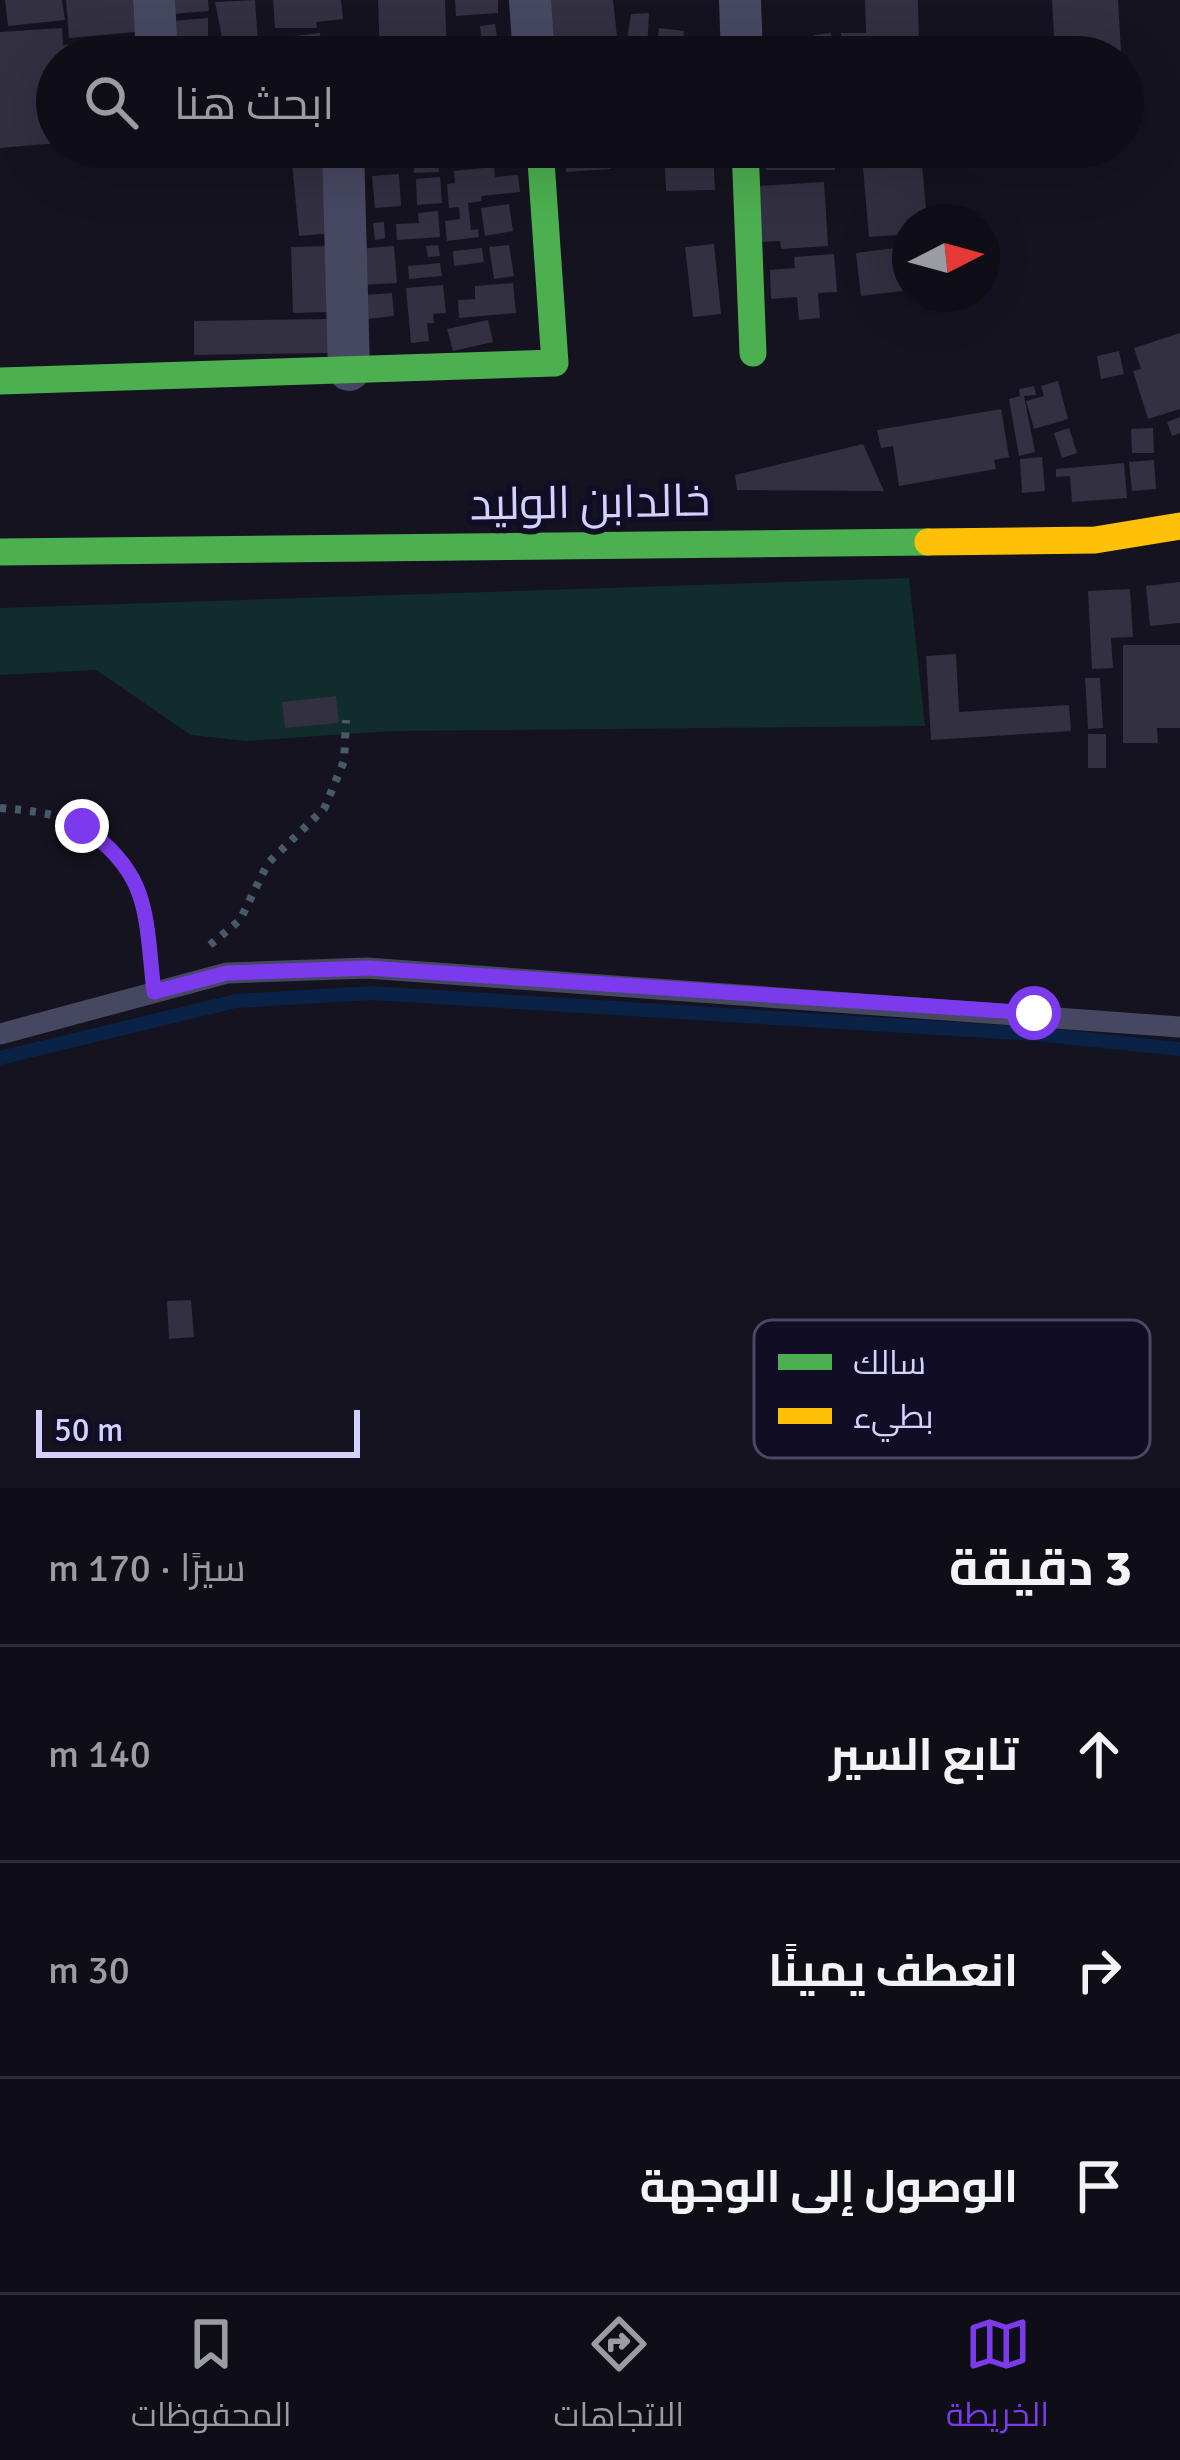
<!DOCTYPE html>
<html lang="ar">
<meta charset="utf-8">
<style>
body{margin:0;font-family:Signika,Cairo,sans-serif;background:#181720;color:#f1f3f6;direction:rtl}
.compass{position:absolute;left:892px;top:204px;width:108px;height:108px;border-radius:50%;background:#0f0e17;box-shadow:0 12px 48px #0002;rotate:84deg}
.scale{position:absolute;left:36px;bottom:30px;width:324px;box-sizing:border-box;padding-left:12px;border:6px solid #d4d1ff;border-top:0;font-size:33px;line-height:42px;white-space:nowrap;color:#d4d1ff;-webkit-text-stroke:9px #100d25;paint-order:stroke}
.stop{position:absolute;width:36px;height:36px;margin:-27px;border:9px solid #7c3aed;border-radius:50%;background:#fff}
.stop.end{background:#7c3aed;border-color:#fff;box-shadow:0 3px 12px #0008}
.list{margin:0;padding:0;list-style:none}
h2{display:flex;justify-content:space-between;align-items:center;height:156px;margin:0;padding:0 48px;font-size:51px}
h2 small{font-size:39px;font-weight:400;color:#9b9ca1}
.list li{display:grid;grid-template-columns:78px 1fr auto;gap:36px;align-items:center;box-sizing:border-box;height:216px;padding:0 48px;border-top:3px solid #2f2e36}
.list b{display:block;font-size:45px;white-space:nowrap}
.list em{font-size:39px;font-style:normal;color:#9b9ca1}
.icon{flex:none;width:66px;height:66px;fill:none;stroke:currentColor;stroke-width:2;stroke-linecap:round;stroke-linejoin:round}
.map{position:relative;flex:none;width:1180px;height:1488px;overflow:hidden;direction:ltr}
.search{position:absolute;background:#0f0e17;box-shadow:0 12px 48px #0002;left:36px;right:36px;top:36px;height:132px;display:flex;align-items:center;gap:30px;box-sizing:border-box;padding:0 42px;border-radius:66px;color:#9b9ca1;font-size:45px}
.sheet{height:804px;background:#0f0e17}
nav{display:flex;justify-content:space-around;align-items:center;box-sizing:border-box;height:168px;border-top:3px solid #2f2e36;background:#0f0e17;font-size:33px;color:#9b9ca1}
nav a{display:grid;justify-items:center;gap:6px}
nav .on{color:#7c3aed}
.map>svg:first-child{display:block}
</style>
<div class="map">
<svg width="1180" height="1488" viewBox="0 0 1180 1488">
<rect width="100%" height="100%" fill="#14131f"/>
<path fill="#102c2b" d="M909 578 925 726 392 731 246 741 191 735 96 670 0 675V608Z"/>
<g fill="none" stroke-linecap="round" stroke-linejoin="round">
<path stroke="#092245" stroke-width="14" d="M0 1058 236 1001 371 993 1035 1034 1180 1049"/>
</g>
<path fill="#323041" d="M5 0H62L65 20 8 26Z
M66 0H133L135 32 69 38Z
M157 0H208L209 11 159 15Z
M255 0 259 57H226L215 2Z
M273 0H341L343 19 316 22 317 28H275Z
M378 0H445L447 57H380Z
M455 0H498V13L456 16Z
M547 0H613L618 46 568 51 567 41 551 43Z
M865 0H918L919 50 841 52V33H866Z
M1052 0H1118L1121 51 1055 55Z
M649 13 647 49 635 50V39L627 40 631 14Z
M208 18V57H175L159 22Z
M495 24 500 57H464L462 45 482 43 480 26Z
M62 28 63 45 138 39 139 57H57V143L0 148V32Z
M659 28 684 31 681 57 656 54Z
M320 33 322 52 341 49 342 57H298L295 36Z
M831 33 835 57H817L814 35Z
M766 51H810V57H766Z
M413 147H438L439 172 414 173Z
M447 147H462L464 157 448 158Z
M564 147H609L611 169 566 172Z
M765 147H835V170H766Z
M851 147H864V159L851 160Z
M713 151 715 190 666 191 665 167 687 166V152Z
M326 159 334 233 299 236 292 162Z
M922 163 927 222H910V234L869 237 863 168Z
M494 167 495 177 518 175 520 192 481 196 482 201 468 203 471 230 478 229 479 237 447 241 445 221 460 219 459 207 449 208 447 184 455 183 454 171Z
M399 174 401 206 375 208 372 176Z
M440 177 442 203 417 205 416 179Z
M824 182 828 246 781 249 780 241 762 242 758 186Z
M509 204 513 231 485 236 481 208Z
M438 211 440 237 397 240 396 224 419 223 418 213Z
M384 222 385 238 375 240 373 223Z
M714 244 721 314 693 317 685 247Z
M438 245 440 256 428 257 426 246Z
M509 245 514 276 494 279 489 247Z
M329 246 331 312 293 313 291 247Z
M394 246 397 283 360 285 357 249Z
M910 246V290L861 296 856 253Z
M482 248 484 262 454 266 453 251Z
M834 254 837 292 818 293 820 318 799 320 797 297 771 299 770 270 795 268 794 257Z
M440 263 442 276 409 279 408 266Z
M513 283 516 313 459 318 458 300 475 299V286Z
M443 285 446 313 433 314 434 323H427L429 341 411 343 406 288Z
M392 293 394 316 367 319 365 295Z
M328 319V353L194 355V321Z
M488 320 493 342 453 351 447 329Z
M1180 333V409L1148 419 1133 371 1141 369 1134 348Z
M1119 351 1124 374 1101 379 1097 356Z
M1058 381 1068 419 1034 429 1026 401 1044 396 1041 386Z
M1034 386 1036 395 1024 396 1035 452 1019 456 1009 399 1020 396 1019 389Z
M1001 409 1009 457 994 460 996 469 899 486 893 446 881 448 877 430Z
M1180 417V433L1172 436 1167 422Z
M1069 428 1077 453 1062 458 1054 433Z
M1153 428 1154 453H1132L1131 429Z
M863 444 884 491 737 490 735 475Z
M1042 457 1045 491 1022 493 1020 459Z
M1154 460 1156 489 1132 491 1129 462Z
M1124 463 1127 498 1072 502 1070 476 1056 477V469Z
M1180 582V623L1150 626 1146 586Z
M1130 589 1133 637 1111 638 1113 668 1092 669 1088 591Z
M1123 645H1180V728H1157L1158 743H1123Z
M956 654 959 712 1069 705 1071 731 931 740 926 656Z
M1085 678H1100L1103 728 1088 729Z
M336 696 339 723 285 728 282 702Z
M1088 734H1106V768H1088Z
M191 1300 194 1337 169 1339 167 1301Z"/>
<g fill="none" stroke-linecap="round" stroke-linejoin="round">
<path stroke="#475a68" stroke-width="8" stroke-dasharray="6 9" stroke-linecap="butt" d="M0 808C113 815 138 856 151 961
M210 945 240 920 268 863 324 809 344 761 346 720"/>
<path stroke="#464761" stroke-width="21" d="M0 1034 227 973 367 968 1180 1027"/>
<path stroke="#464761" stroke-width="42" d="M154 0 157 57
M530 0 534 57
M740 0 742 57
M343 147 349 370"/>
<path stroke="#4caf50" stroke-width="27" d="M745 147 753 353
M0 381 555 363 540 147
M0 552 928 542"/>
<path stroke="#ffc107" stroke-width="27" d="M928 542 1095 540 1180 526"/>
</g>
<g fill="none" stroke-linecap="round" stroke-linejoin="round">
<path stroke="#7c3aed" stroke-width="15" d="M82 826C151 874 145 914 154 992L227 973 368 968 1034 1013"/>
</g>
<g text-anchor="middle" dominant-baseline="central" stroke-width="12" stroke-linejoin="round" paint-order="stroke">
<g font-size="45" fill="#d4d1ff" stroke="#100d25">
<text transform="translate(590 503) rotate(-1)">خالدابن الوليد</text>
</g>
</g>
<rect x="754" y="1320" width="396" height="138" rx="18" fill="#100d25" stroke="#4b4866" stroke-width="3"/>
<rect x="778" y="1354" width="54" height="16" fill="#4caf50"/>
<rect x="778" y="1408" width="54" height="16" fill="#ffc107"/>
<g font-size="33" fill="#d4d1ff">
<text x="853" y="1374">سالك</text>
<text x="853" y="1428">بطيء</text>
</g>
</svg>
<svg class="compass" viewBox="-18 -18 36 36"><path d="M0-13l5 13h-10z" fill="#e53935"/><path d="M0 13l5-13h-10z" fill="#9b9ca1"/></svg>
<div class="scale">50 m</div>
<div class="stop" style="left:1034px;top:1013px"></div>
<div class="stop end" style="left:82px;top:826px"></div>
<div class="search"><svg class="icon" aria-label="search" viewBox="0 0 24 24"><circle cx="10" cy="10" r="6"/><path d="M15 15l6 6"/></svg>ابحث هنا</div>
</div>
<section class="sheet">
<h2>3 دقيقة<small>سيرًا · 170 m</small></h2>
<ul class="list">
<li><svg class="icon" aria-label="ahead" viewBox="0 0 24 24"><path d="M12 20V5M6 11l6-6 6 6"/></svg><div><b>تابع السير</b></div><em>140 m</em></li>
<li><svg class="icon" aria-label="right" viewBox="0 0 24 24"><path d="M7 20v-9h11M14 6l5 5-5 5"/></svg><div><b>انعطف يمينًا</b></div><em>30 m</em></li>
<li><svg class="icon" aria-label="arrive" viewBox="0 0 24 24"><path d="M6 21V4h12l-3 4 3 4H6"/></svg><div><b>الوصول إلى الوجهة</b></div></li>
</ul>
</section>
<nav>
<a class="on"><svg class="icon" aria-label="map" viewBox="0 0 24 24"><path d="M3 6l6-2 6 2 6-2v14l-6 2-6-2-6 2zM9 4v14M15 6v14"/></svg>الخريطة</a>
<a><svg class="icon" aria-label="directions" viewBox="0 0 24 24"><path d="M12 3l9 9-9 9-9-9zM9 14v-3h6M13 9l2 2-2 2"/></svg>الاتجاهات</a>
<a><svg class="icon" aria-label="saved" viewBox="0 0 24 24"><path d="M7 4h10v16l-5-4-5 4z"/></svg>المحفوظات</a>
</nav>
